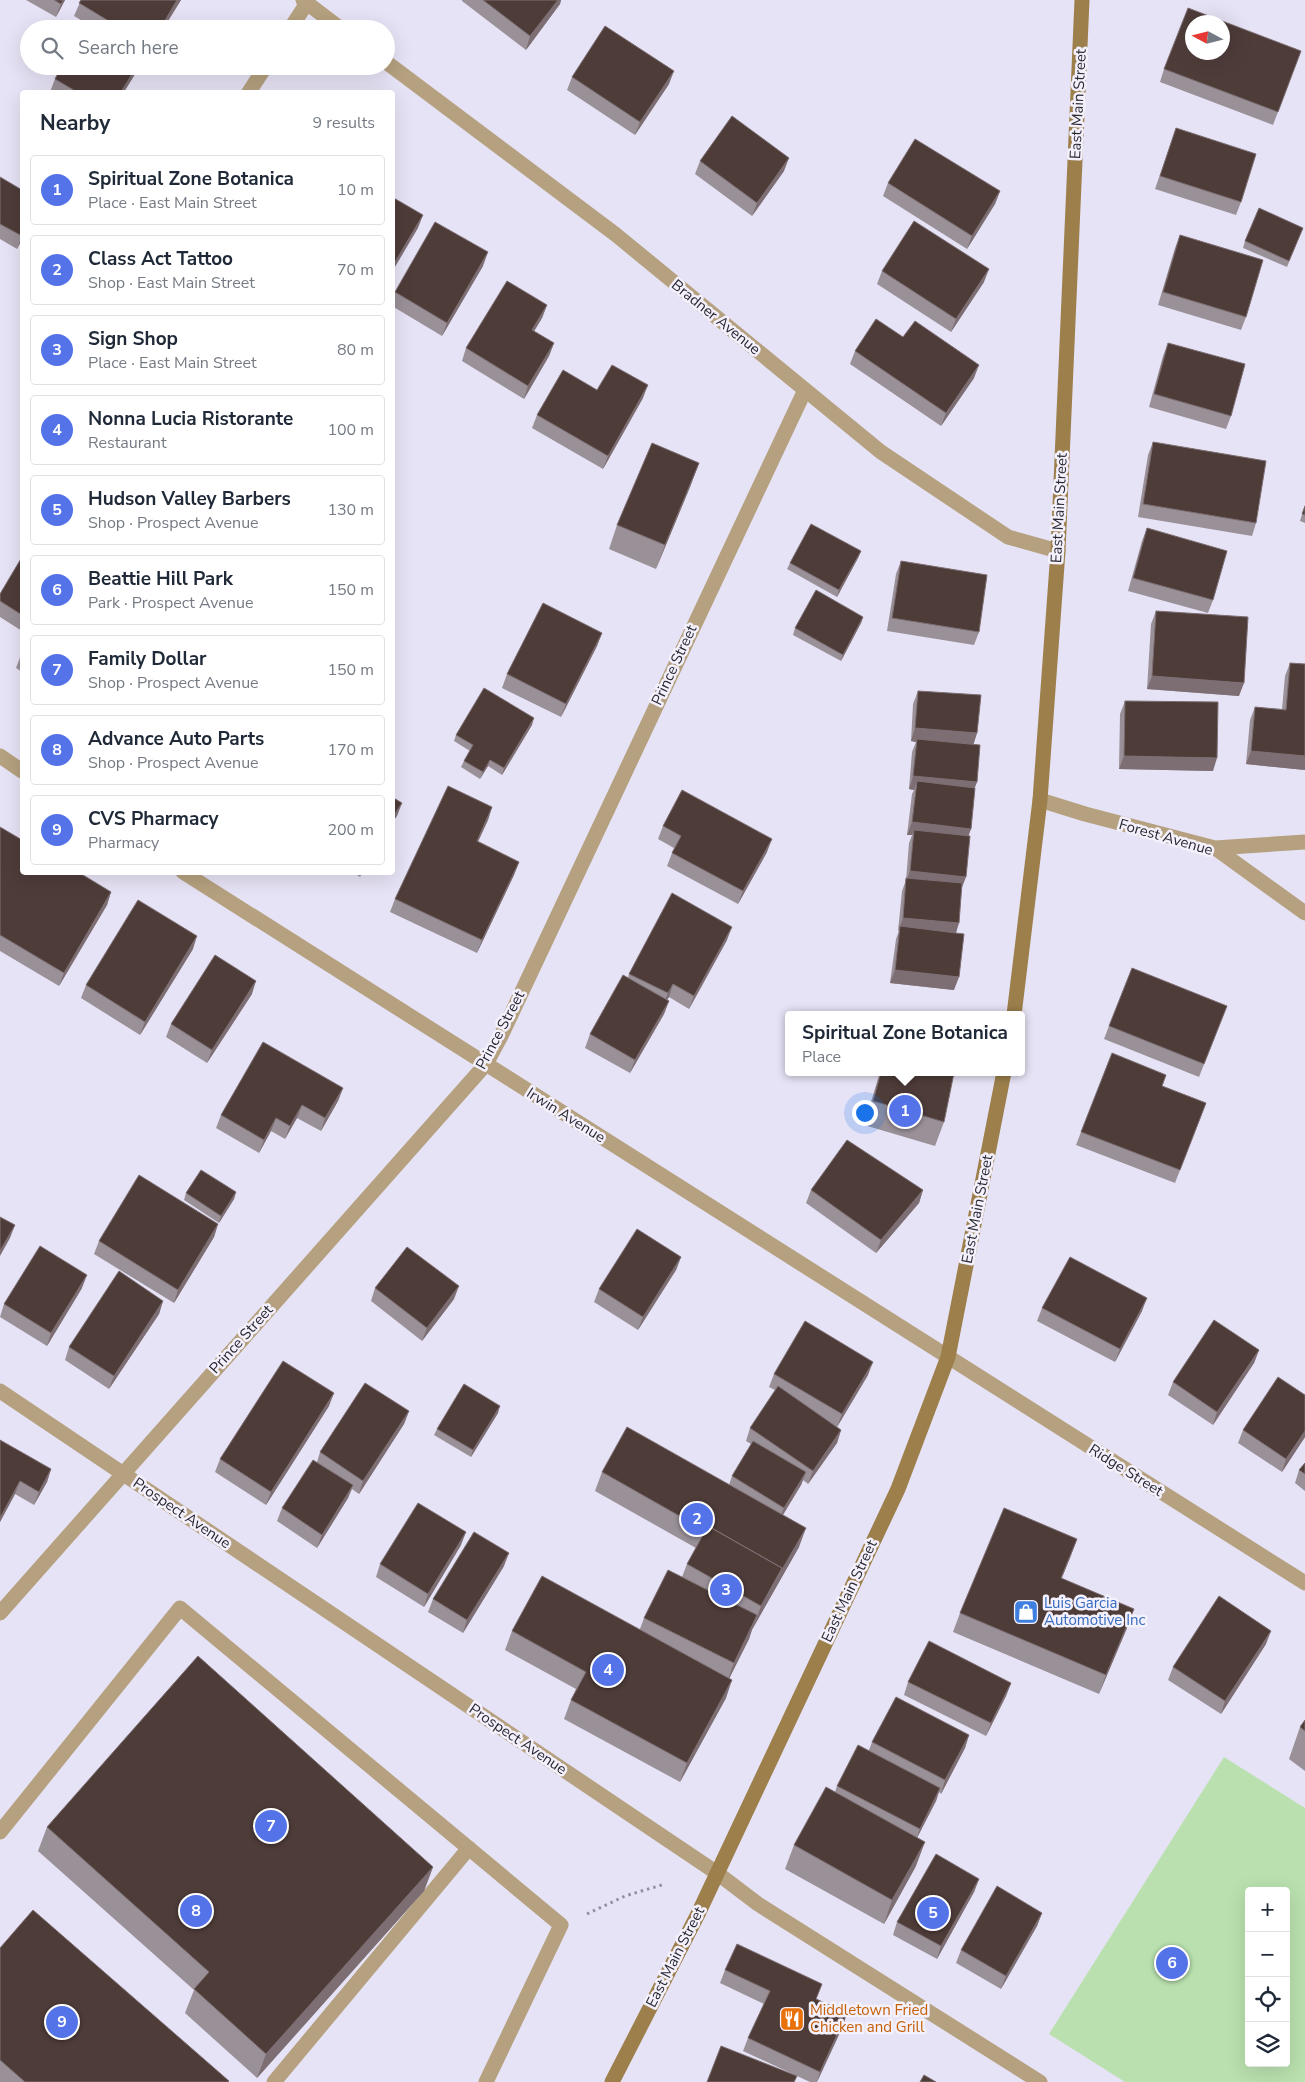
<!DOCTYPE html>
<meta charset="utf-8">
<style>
body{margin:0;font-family:"Nunito Sans",sans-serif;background:#f6f6f7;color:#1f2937}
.controls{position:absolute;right:15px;bottom:15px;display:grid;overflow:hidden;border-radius:5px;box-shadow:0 5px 20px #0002}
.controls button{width:45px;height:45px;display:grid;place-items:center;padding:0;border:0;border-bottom:1px solid #e0e1e3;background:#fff;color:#1f2937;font:25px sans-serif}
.compass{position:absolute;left:1185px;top:15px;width:45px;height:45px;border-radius:50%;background:#fff;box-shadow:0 5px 20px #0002;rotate:277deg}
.you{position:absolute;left:864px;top:1112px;width:18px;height:18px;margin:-12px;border:4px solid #fff;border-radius:50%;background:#1a73e8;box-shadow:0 0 0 8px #1a73e833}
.badge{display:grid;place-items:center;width:32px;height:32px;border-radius:50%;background:#5573e8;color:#fff;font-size:16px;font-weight:700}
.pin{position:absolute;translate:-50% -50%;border:2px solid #fff;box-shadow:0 1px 5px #0006}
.popup{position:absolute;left:785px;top:1011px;width:240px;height:65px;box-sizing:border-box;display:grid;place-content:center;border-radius:5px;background:#fff;filter:drop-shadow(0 1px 4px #0005);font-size:16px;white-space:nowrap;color:#747a83}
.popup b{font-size:19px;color:#1f2937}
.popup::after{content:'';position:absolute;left:50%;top:100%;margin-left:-10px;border:10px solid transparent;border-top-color:#fff}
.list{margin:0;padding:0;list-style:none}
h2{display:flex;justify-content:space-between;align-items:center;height:65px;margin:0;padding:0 20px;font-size:21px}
h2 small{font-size:16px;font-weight:400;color:#747a83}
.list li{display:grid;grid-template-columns:32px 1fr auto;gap:15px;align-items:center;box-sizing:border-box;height:70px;margin:0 10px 10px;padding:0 10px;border:1px solid #e0e1e3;border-radius:5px}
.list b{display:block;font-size:19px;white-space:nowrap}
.list p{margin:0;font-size:16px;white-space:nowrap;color:#747a83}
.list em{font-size:16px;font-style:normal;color:#747a83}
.icon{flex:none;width:28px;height:28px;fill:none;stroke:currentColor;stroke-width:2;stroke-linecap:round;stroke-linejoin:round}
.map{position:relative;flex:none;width:1305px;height:2082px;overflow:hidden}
.search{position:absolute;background:#fff;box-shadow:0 5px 20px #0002;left:20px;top:20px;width:375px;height:55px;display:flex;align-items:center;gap:12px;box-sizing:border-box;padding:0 18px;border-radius:28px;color:#747a83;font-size:19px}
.panel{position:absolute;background:#fff;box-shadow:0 5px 20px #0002;left:20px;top:90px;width:375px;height:785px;border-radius:5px}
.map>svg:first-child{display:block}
</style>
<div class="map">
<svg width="1305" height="2082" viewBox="0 0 1305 2082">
<rect width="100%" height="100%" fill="#e7e3f6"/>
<path fill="#b9e0ae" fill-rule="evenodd" d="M1224 1757 1305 1808V2082H1125L1049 2034ZM1249 1891H1286V2063H1249Z"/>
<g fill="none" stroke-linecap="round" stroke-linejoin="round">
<path stroke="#93909e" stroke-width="3" stroke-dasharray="2.5 4" stroke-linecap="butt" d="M587 1914 625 1896 665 1884"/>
<path stroke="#b5a17f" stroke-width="15" d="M0 1832 180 1608 561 1925 486 2082
M274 2082 469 1848"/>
<path stroke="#b5a17f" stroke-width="15" d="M303 0 341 29
M290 29 307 3
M386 62 615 234 881 452 1008 537 1058 551
M249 92 266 66
M0 756 22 771
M1040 800 1085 814 1215 848 1305 913
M1215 848 1305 842
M183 872 1305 1583
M0 1391 717 1873 758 1904 1040 2082
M0 1613 486 1064 501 1036 805 390"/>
<path stroke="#9c7f4b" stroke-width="15" d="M1014 1015 1040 800 1058 551 1082 0
M612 2082 698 1914 898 1489 948 1357 1004 1072"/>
</g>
<path fill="#9a9098" d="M26 0H65L56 17Z
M81 0H181L163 29H96L74 16Z
M462 0H561L560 4 526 50 462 1Z
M1301 51 1273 125 1160 82 1164 69Z
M62 66H140L124 92H50L55 79Z
M572 77 669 84 635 135 567 90Z
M1176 128 1241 202 1236 215 1155 189Z
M700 161 784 171 752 216 695 174Z
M0 177 22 190V239L17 249 0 239Z
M888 183 1000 191 995 204 967 249 883 196Z
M1303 228 1287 267 1243 248 1245 241Z
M1180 235 1246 317 1241 330 1158 305 1175 248Z
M483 266 442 336 392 306V301L395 292Z
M882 271 984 282 951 332 877 284Z
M547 305 542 318 534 331 554 343 549 356 524 399 462 361 466 348Z
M903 337 974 378 941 426 850 364 855 351Z
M1168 343 1231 416 1226 429 1149 407 1163 356Z
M597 390 643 398 603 469 532 428 537 415Z
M1153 442 1256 523 1252 536 1138 517 1148 455Z
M699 463 690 487 656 569 609 549 617 525Z
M1305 505V523L1300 521Z
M1147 528 1213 600 1208 613 1128 591 1142 541Z
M861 551 858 558 837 597 787 569 790 563Z
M22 557V631L0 617V594Z
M901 561 979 632 974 645 887 631 896 574Z
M1156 611 1239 696 1147 689 1151 624Z
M863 617 861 623 841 661 793 635 795 628Z
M602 633 597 646 561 717 502 688 507 674Z
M22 652V672L16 668Z
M1290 663 1305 770 1246 764 1250 720 1255 707 1282 709 1285 676Z
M918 691 977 733 973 744 977 782 974 788 971 829 968 836 956 933 954 990 890 983 896 939 899 931H898L902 891 906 880 909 843 912 835H907L912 794 914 790 909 789 912 752 916 742 911 741 913 704Z
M1125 701 1213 771 1119 769 1120 714Z
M532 725 502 775 488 766 480 779 461 767 464 761 470 751 454 741 456 735Z
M492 807 488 820 478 842 519 862 514 875 477 953 390 912 395 899Z
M663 826 767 852 738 904 667 866 674 848 658 839Z
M0 827 111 892 107 905 59 986 0 951Z
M353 872H363L360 877Z
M727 940 689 1009 669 997 667 1000 669 1001 664 1014 630 1073 585 1048 590 1034 628 978 629 974Z
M193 949 140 1035 81 998 86 985Z
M252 994 207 1063 166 1037 171 1024Z
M1227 1006 1199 1077 1104 1039 1109 1026Z
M880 1072H881L944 1122 935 1146 864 1125Z
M1162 1086 1206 1103 1175 1183 1076 1145 1081 1132Z
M343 1088 338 1101 321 1131 297 1118 285 1139 271 1131 259 1153 216 1128 221 1115Z
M811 1190H923L919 1203 876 1253 806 1203Z
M236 1192 234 1199 219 1223 184 1200 186 1193Z
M218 1224 214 1237 174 1303 94 1254 99 1241Z
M681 1257 676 1270 638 1330 594 1302 599 1289Z
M82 1288 47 1346 0 1317 4 1304Z
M375 1288 454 1299 422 1341 371 1301Z
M163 1301 159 1314 109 1389 65 1360 69 1347Z
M1042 1308 1142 1311 1115 1362 1037 1321Z
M1259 1350 1254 1363 1213 1425 1168 1395 1173 1382Z
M774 1374 868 1375 837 1427 841 1430 837 1443 808 1484 803 1480 801 1485 783 1515 799 1547 752 1629 749 1639 729 1678 726 1698 680 1782 564 1719 571 1700 576 1689 505 1650 512 1631 640 1629 644 1618 682 1577 687 1564 696 1548 595 1491 602 1472 729 1485 732 1476 751 1444 746 1441 750 1428 775 1390 769 1387Z
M329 1406 266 1505 215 1472 220 1459Z
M409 1411 404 1424 359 1494 352 1489 348 1498 317 1548 277 1521 282 1508 317 1462 320 1452Z
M498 1413 471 1457 434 1435 437 1429Z
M1243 1430 1305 1437 1282 1472 1238 1443Z
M0 1440 51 1469 47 1482 34 1505 15 1494 0 1522Z
M1305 1463V1491L1295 1483 1299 1470Z
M1077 1539 1062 1578 1127 1628 1099 1694 953 1632 960 1613Z
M461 1545 424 1607 376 1577 380 1564Z
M504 1566 463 1633 428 1612 433 1599Z
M1266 1644 1221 1714 1168 1680 1173 1667Z
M908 1682 1011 1683 1006 1696 986 1736 904 1695Z
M1305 1720V1771L1289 1759 1300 1727Z
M969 1735 965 1748 941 1794 939 1792 936 1801 917 1837 916 1866 884 1924 785 1869 794 1845 835 1792 837 1786 869 1750 872 1742Z
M47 1827 433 1867 424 1891 257 2078 185 2013 194 1990 38 1851Z
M979 1879 974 1892 937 1959 893 1935 897 1922Z
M1042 1913 1037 1926 1001 1989 956 1963 961 1950Z
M0 1948 229 2082H0Z
M725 1970 817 1999 847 2013 843 2026 817 2082H810L743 2051 748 2038 764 2004 720 1983Z"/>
<path fill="#7c6e72" d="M63 0H65L56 17 61 4Z
M177 0H181L163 29H160Z
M558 0H561L560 4 526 50 530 36Z
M137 66H140L124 92H121Z
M674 71 669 84 635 135 640 122Z
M789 158 784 171 752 216 757 203Z
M1000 191 995 204 967 249 972 236Z
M423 215 418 228 392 272V267Z
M22 235V239L17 249Z
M488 252 483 266 442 336 447 323Z
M989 269 984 282 951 332 956 319Z
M547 305 542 318 527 343 532 330Z
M554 343 549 356 524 399 528 386Z
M979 365 974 378 941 426 946 413Z
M648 385 643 398 603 469 608 456Z
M699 463 690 487 656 569 665 545Z
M861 551 858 558 837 597 839 590Z
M863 617 861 623 841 661 843 655Z
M602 633 597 646 561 717 566 704Z
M1152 676 1244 683 1239 696 1147 689Z
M534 718 532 725 502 775 504 768Z
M915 728 977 733 973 746 917 739 916 742 911 741Z
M1251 751 1305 756V770L1246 764Z
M1124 756 1217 758 1213 771 1119 769Z
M490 760 488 766 480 779 483 772Z
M913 776 977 782 972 795 917 781 914 790 909 789Z
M402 803 397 816 392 823V818Z
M492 807 488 820 472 854 477 841Z
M912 822 971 829 966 842 914 830 912 835H907Z
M772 839 767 852 738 904 743 891Z
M519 862 514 875 477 953 482 940Z
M910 871 966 877 961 890 906 882Z
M111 892 107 905 59 986 64 973Z
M903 918 959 923 955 936 900 926 898 931Z
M732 927 727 940 689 1009 694 996Z
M197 936 193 949 140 1035 145 1022Z
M895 970 959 977 954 990 890 983Z
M256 981 252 994 207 1063 212 1050Z
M673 984 669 997 663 1006 668 993Z
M669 1001 664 1014 630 1073 635 1060Z
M343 1088 338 1101 321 1131 325 1118Z
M302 1105 297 1118 285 1139 290 1126Z
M276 1118 271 1131 259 1153 264 1140Z
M923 1190 919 1203 876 1253 881 1240Z
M236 1192 234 1199 219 1223 221 1216Z
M218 1224 214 1237 174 1303 178 1290Z
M15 1225 10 1238 0 1256V1251Z
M681 1257 676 1270 638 1330 643 1317Z
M87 1275 82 1288 47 1346 51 1333Z
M459 1286 454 1299 422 1341 427 1328Z
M1147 1298 1142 1311 1115 1362 1120 1349Z
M163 1301 159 1314 109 1389 114 1376Z
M1259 1350 1254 1363 1213 1425 1217 1412Z
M873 1362 868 1375 837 1427 842 1414Z
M334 1393 329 1406 266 1505 271 1492Z
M500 1406 498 1413 471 1457 473 1450Z
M409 1411 404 1424 359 1494 363 1481Z
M841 1430 837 1443 808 1484 813 1471Z
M1305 1431V1437L1282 1472 1286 1459Z
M51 1469 47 1482 34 1505 39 1492Z
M806 1472 801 1485 779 1521 784 1508Z
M20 1481 15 1494 0 1522V1518Z
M353 1485 348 1498 317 1548 322 1535Z
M806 1528 799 1547 752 1630 761 1606Z
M466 1532 461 1545 424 1607 428 1594Z
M1077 1539 1070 1558 1054 1596 1061 1578Z
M509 1553 504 1566 463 1633 467 1620Z
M1134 1609 1127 1628 1099 1694 1106 1675Z
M757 1615 749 1639 725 1687 734 1663Z
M1271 1631 1266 1644 1221 1714 1225 1701Z
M732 1680 726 1698 680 1782 687 1763Z
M1011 1683 1006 1696 986 1736 991 1723Z
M969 1735 965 1748 941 1794 945 1780Z
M940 1788 936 1801 915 1842 920 1829Z
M925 1842 916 1866 884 1924 892 1900Z
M433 1867 424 1891 257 2078 266 2054Z
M979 1879 974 1892 937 1959 941 1946Z
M1042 1913 1037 1926 1001 1989 1006 1976Z
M847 2013 843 2026 817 2082 820 2072Z"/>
<path fill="#4e3c39" stroke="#7c6e72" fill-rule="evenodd" d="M54 0H63L61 4Z
M81 0H177L160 29H122L79 3Z
M483 0H558L530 36Z
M1188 8 1301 51 1278 112 1164 69ZM1192 22H1222V52H1192Z
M605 26 674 71 640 122 572 77Z
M62 66H137L121 92H77L55 79Z
M732 116 789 158 757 203 700 161Z
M1176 128 1256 154 1241 202 1160 176Z
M915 139 1000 191 972 236 888 183Z
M0 177 22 190V236L0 224Z
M392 197 423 215 392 267Z
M1259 208 1303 228 1289 261 1245 241Z
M914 221 989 269 956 319 882 271Z
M435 222 488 252 447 323 395 292Z
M1180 235 1263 260 1246 317 1163 292Z
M507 281 547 305 532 330 554 343 528 386 466 348Z
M876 319 903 337 915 321 979 365 946 413 855 351Z
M1168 343 1245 364 1231 416 1154 394Z
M612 365 648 385 608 456 537 415 563 370 597 390Z
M1153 442 1266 461 1256 523 1143 504Z
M652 443 699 463 665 545 617 525Z
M1305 506V515L1302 514Z
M811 524 861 551 839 590 790 563Z
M1147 528 1227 551 1213 600 1133 578Z
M22 557V615L0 601V594Z
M901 561 987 575 979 632 892 618Z
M816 590 863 617 843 655 795 628Z
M543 603 602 633 566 704 507 674Z
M1156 611 1248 617 1244 683 1152 676Z
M1290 663 1305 664V756L1251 751 1255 707 1286 710Z
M484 688 534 718 504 768 490 760 483 772 464 761 473 745 456 735Z
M918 691 981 695 977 733 915 728Z
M1125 701 1218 702 1217 758 1124 756Z
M917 739 980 745 977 782 913 776Z
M917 781 975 788 971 829 912 822Z
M448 786 492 807 477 841 519 862 482 940 395 899Z
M682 790 772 839 743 891 672 853 681 836 663 826Z
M392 797 402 803 392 818Z
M0 827 22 840V872H78L111 892 64 973 0 935Z
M914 830 970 836 966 877 910 871Z
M906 878 962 883 959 923 903 918Z
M672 893 732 927 694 996 673 984 668 993 629 974Z
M138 900 197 936 145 1022 86 985Z
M900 926 964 934 959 977 895 970Z
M215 955 256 981 212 1050 171 1024Z
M1132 968 1227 1006 1204 1064 1109 1026Z
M623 975 669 1001 635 1060 590 1034Z
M263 1042 343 1088 325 1118 302 1105 290 1126 276 1118 264 1140 221 1115Z
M1112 1053 1166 1075 1162 1086 1206 1103 1180 1170 1081 1132Z
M881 1072H950L954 1073 944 1122 873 1101Z
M847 1140 923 1190 881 1240 811 1190Z
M201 1170 236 1192 221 1216 186 1193Z
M139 1175 218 1224 178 1290 99 1241Z
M0 1217 15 1225 0 1251Z
M637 1229 681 1257 643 1317 599 1289Z
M40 1246 87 1275 51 1333 4 1304Z
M407 1247 459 1286 427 1328 375 1288Z
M1070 1257 1147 1298 1120 1349 1042 1308Z
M119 1271 163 1301 114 1376 69 1347Z
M1214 1320 1259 1350 1217 1412 1173 1382Z
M805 1321 873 1362 842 1414 774 1374Z
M283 1361 334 1393 271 1492 220 1459Z
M1278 1377 1305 1395V1431L1286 1459 1243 1430Z
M365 1383 409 1411 363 1481 320 1452Z
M464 1384 500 1406 473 1450 437 1429Z
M778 1386 841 1430 813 1471 750 1428Z
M627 1427 806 1528 780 1573 782 1568 708 1526 706 1531 602 1472Z
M0 1440 51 1469 39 1492 20 1481 0 1518Z
M753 1441 806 1472 784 1508 732 1476Z
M313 1460 353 1485 322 1535 282 1508Z
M1305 1463V1474L1299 1470Z
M418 1503 466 1532 428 1594 380 1564Z
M1004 1508 1077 1539 1061 1578 1134 1609 1106 1675 960 1613Z
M708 1526 782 1568 761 1606 687 1564Z
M474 1532 509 1553 467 1620 433 1599Z
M668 1570 757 1615 734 1663 644 1618Z
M542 1576 732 1680 687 1763 571 1700 586 1672 512 1631Z
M1219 1596 1271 1631 1225 1701 1173 1667Z
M929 1641 1011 1683 991 1723 908 1682Z
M198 1656 433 1867 266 2054 194 1989 209 1972 47 1827Z
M896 1697 969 1735 945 1780 872 1742Z
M1305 1720V1731L1300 1727Z
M858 1745 940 1788 920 1829 837 1786Z
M826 1787 925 1842 892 1900 794 1845Z
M936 1854 979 1879 941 1946 897 1922Z
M997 1886 1042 1913 1006 1976 961 1950Z
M33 1910 229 2081 228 2082H25L0 2060V1948Z
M737 1944 822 1984 816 1999 847 2013 820 2072 748 2038 770 1991 725 1970Z
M721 2046 797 2076 794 2082H707Z
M924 2075 936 2082H920Z"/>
<defs>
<symbol id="shop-square" viewBox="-11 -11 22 22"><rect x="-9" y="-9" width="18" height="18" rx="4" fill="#3f7fe0" stroke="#f4f1fd"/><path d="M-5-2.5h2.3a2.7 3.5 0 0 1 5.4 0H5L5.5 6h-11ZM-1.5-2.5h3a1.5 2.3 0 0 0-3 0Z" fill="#fff"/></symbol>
<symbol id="restaurant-square" viewBox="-11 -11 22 22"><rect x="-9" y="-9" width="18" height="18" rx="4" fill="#e8710a" stroke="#f4f1fd"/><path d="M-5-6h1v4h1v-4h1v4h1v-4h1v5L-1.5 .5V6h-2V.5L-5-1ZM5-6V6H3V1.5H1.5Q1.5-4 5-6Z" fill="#fff"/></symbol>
</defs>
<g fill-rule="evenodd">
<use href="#shop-square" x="1012" y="1598" width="28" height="28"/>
<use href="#restaurant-square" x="778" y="2005" width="28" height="28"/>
</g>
<g text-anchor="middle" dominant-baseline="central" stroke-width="5" stroke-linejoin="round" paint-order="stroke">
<g font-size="15" fill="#2a2930" stroke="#f4f1fd">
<text transform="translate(1078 104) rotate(-87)">East Main Street</text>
<text transform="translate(716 317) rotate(39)">Bradner Avenue</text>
<text transform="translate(1059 508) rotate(-87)">East Main Street</text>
<text transform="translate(674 665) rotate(-65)">Prince Street</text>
<text transform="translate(1166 837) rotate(16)">Forest Avenue</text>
<text transform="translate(500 1030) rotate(-62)">Prince Street</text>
<text transform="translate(566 1115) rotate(32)">Irwin Avenue</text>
<text transform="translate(977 1209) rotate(-79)">East Main Street</text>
<text transform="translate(241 1339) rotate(-48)">Prince Street</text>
<text transform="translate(1126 1470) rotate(32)">Ridge Street</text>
<text transform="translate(182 1513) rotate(34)">Prospect Avenue</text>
<text transform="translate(849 1591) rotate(-65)">East Main Street</text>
<text transform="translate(518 1739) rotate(34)">Prospect Avenue</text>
<text transform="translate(675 1957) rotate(-63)">East Main Street</text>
</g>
<g font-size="15" fill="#366cbe" stroke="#f4f1fd" text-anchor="start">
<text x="1044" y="1603">Luis Garcia<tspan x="1044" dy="17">Automotive Inc</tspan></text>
</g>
<g font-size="15" fill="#c56008" stroke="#f4f1fd" text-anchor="start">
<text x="810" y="2010">Middletown Fried<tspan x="810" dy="17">Chicken and Grill</tspan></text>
</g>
</g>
</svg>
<div class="controls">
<button>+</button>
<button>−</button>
<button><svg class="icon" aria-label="locate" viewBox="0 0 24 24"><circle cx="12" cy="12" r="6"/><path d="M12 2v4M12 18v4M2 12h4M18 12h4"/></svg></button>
<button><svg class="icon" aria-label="layers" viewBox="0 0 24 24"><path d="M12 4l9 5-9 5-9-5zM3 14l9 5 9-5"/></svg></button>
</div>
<svg class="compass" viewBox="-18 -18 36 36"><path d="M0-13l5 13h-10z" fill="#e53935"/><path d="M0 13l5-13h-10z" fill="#747a83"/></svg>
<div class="you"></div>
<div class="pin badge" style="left:905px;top:1111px">1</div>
<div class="popup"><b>Spiritual Zone Botanica</b>Place</div>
<div class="pin badge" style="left:697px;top:1519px">2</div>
<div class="pin badge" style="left:726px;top:1590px">3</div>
<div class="pin badge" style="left:608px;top:1670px">4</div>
<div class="pin badge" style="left:933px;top:1913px">5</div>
<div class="pin badge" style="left:1172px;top:1963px">6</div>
<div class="pin badge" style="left:271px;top:1826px">7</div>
<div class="pin badge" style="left:196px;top:1911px">8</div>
<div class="pin badge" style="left:62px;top:2022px">9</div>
<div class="search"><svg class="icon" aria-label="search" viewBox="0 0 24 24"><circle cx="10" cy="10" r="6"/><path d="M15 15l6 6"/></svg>Search here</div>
<section class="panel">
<h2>Nearby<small>9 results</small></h2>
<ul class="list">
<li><span class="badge">1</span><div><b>Spiritual Zone Botanica</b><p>Place · East Main Street</p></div><em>10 m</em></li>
<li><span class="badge">2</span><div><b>Class Act Tattoo</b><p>Shop · East Main Street</p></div><em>70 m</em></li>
<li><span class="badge">3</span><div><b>Sign Shop</b><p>Place · East Main Street</p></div><em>80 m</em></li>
<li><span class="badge">4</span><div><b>Nonna Lucia Ristorante</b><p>Restaurant</p></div><em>100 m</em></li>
<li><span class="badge">5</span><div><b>Hudson Valley Barbers</b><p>Shop · Prospect Avenue</p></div><em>130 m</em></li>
<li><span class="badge">6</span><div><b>Beattie Hill Park</b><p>Park · Prospect Avenue</p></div><em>150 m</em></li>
<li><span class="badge">7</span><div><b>Family Dollar</b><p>Shop · Prospect Avenue</p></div><em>150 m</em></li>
<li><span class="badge">8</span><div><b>Advance Auto Parts</b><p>Shop · Prospect Avenue</p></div><em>170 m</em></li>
<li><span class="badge">9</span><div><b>CVS Pharmacy</b><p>Pharmacy</p></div><em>200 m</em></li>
</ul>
</section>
</div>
